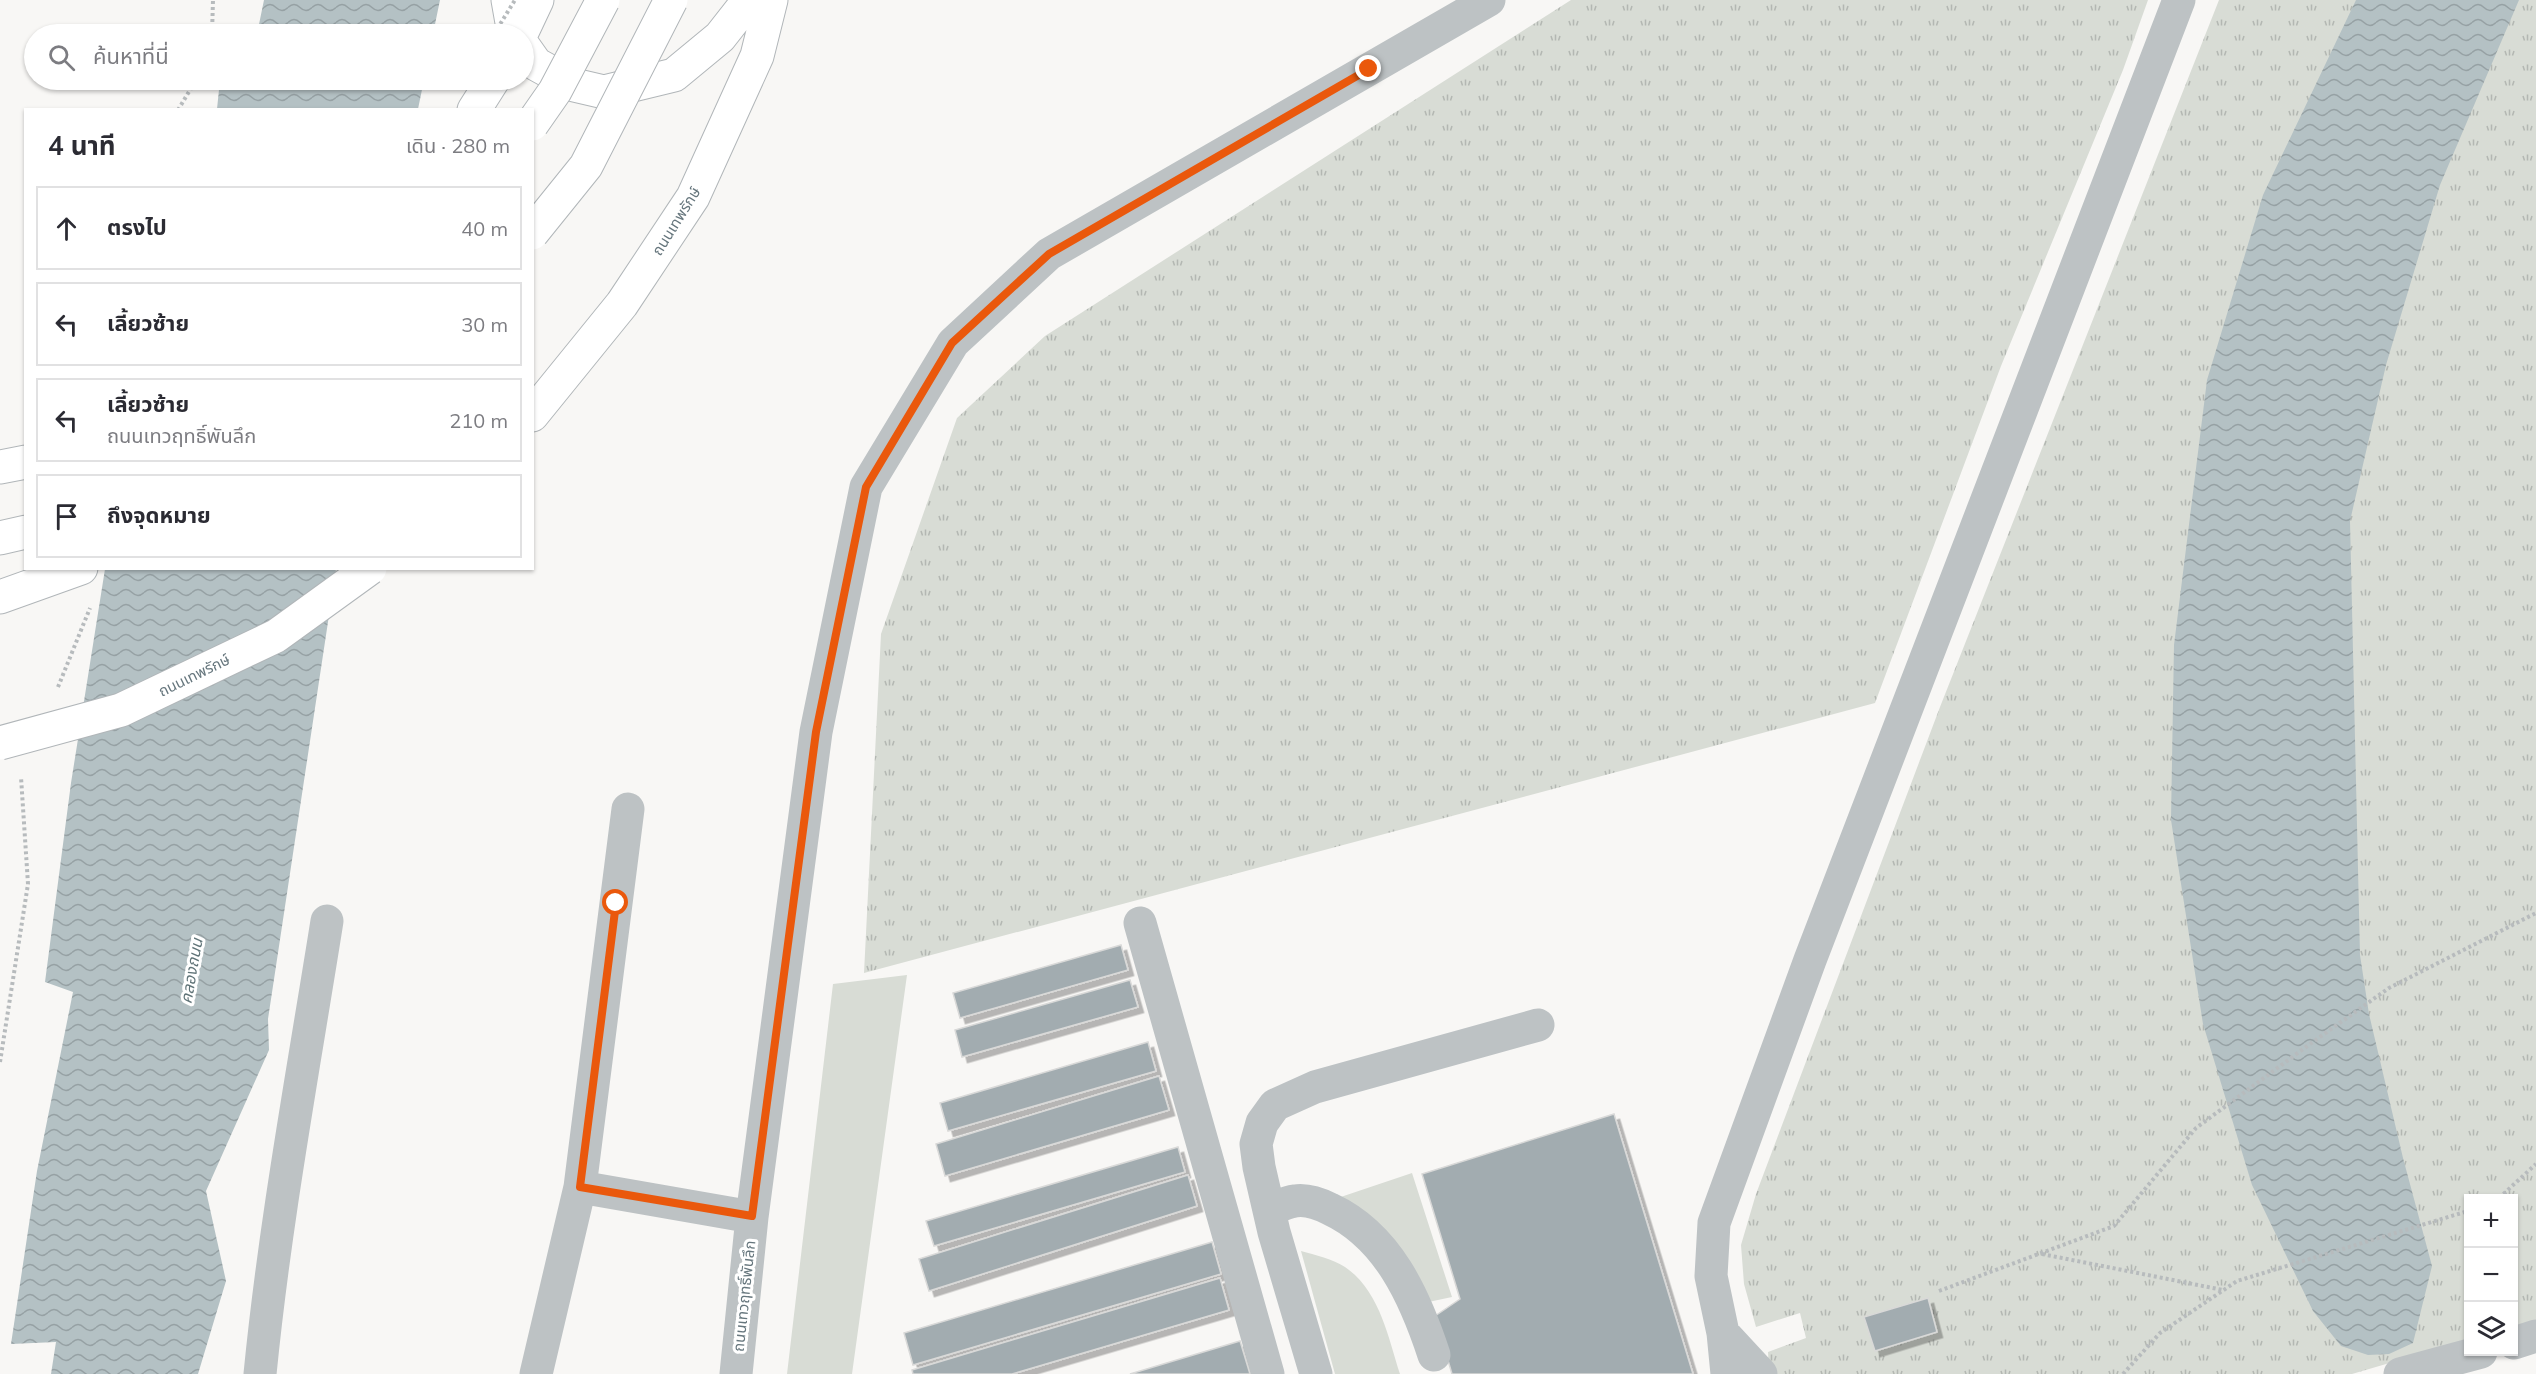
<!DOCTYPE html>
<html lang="th">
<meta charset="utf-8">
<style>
body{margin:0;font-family:Mulish,"Noto Sans Thai",sans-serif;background:#f7f7f7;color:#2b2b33}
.controls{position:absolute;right:18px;bottom:18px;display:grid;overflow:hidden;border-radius:0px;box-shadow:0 2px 4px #0004}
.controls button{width:54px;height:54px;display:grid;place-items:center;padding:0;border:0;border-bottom:2px solid #e1e1e2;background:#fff;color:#2b2b33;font:30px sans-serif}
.stop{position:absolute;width:18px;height:18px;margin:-14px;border:4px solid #ea580c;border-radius:50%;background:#fff}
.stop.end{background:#ea580c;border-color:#fff;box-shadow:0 2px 6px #0008}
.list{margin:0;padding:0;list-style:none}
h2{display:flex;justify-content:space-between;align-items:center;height:78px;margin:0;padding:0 24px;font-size:26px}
h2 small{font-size:20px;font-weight:400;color:#7c7c81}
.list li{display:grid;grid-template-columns:39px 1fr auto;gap:18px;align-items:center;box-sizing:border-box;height:84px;margin:0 12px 12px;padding:0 12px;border:2px solid #e1e1e2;border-radius:0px}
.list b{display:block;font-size:22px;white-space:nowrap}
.list p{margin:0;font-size:20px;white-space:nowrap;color:#7c7c81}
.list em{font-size:20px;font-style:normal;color:#7c7c81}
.icon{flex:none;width:33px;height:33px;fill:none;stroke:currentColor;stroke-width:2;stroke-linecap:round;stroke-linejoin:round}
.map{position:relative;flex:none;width:2536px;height:1374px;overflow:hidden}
.search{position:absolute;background:#fff;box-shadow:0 2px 4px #0004;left:24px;top:24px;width:510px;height:66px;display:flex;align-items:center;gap:15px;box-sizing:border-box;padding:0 21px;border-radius:33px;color:#7c7c81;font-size:22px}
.panel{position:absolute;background:#fff;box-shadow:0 2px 4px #0004;left:24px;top:108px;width:510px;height:462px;border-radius:0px}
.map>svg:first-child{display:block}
</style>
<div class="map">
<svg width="2536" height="1374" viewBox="0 0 2536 1374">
<defs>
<pattern id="grass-tufts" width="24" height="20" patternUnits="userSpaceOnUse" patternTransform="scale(1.5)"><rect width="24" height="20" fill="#d8dcd5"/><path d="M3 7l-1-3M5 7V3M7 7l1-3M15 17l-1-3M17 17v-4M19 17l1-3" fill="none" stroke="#b3b7b2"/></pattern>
<pattern id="water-waves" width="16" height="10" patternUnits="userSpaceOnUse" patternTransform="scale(1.5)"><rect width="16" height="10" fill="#b4c1c4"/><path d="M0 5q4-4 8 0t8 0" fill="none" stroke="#96a1a4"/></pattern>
<filter id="shadow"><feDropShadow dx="5.5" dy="5.5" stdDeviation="0" flood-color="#0004"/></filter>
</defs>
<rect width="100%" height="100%" fill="#f8f7f5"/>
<path fill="url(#grass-tufts)" d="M1571 0H2148L2123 70 2001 366 1875 703 864 973 881 634 957 418 1045 336Z
M2219 0H2536V1320L2514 1326V1198H2468V1340L2352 1374H1773L1769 1367 1768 1352 1806 1338 1800 1313 1756 1327 1744 1284 1741 1245 1756 1194 1940 707Z"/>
<path fill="#d8dcd5" d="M907 975 852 1374H787L833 984Z
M1412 1173 1452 1297 1419 1304 1409 1289 1311 1207Z
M1301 1251C1315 1255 1333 1259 1345 1267 1380 1291 1388 1337 1400 1374H1335Z"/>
<path fill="url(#water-waves)" d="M264 0H440L433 34H257Z
M2356 0H2519L2440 185 2386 365 2350 521 2360 955 2369 1014 2403 1158 2432 1266 2413 1343 2389 1354 2368 1355 2341 1346 2313 1311 2252 1185 2203 1024 2171 820 2174 645 2207 380 2263 195Z
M220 80H424L418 109H217Z
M105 569H336L268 1019 269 1050 206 1191 226 1281 198 1374H51L56 1342 11 1344 37 1171 73 992 45 982 71 783Z"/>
<path fill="#a2acb0" stroke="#d9d9d8" stroke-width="1.5" filter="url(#shadow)" d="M1121 945 1128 970 960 1018 953 993Z
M1130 980 1138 1007 962 1057 955 1030Z
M1148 1042 1156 1071 948 1131 940 1103Z
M1159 1076 1169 1110 945 1176 936 1144Z
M1614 1114 1693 1374H1452L1435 1316 1460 1299 1422 1174Z
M1178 1147 1185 1172 934 1246 926 1221Z
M1188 1175 1197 1206 929 1291 919 1259Z
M1212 1242 1221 1274 913 1365 904 1333Z
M1220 1278 1229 1310 1012 1374H913L912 1370Z
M1928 1298 1937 1332 1875 1351 1864 1317Z
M1240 1341 1250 1374H1130Z"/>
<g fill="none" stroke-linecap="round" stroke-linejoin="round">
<defs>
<path id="major" d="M508 0 514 34
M521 34 537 0
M524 47 536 64 574 85 604 92 674 75 720 37 749 0
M474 110 493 80
M532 415 622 304 693 197 757 56 771 0
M0 467 26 462
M0 538 26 532
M0 597 81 568"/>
</defs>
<use href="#major" stroke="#b1b6b9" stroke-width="35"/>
<path stroke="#b7bbbd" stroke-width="4" stroke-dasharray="3 3" stroke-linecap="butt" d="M212 34 213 0
M178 110 196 80
M58 687 90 608
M0 1062 28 884 21 777
M2499 1198 2536 1164
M2042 1254 2223 1290
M1939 1291 2114 1226 2196 1128 2310 1044 2389 988 2536 913
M2123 1374 2160 1333 2237 1281 2468 1211"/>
<path stroke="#bdc2c4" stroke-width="33" d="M1140 923 1268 1374
M580 1187 752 1217
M1269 1210C1277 1207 1286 1202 1295 1201 1307 1199 1320 1204 1330 1209 1388 1236 1415 1297 1434 1355
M1723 1333 1761 1374
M2514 1343 2536 1336
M260 1374C275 1222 303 1072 327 921
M536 1374 580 1187 628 809
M736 1374 752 1217 816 732 866 487 953 343 1049 254 1489 0
M1316 1374 1274 1232 1259 1167 1256 1144 1262 1123 1275 1105 1315 1087 1538 1025
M1727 1374 1723 1333 1711 1276 1714 1223 1810 960 2179 0
M2400 1374 2481 1352"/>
<use href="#major" stroke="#fff" stroke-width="33"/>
<defs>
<path id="major-bridge" d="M532 124 555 91 603 0
M532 233 586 166 671 0
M0 743 121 710 276 636 370 568"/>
</defs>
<use href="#major-bridge" stroke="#b1b6b9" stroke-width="35" stroke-linecap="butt"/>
<path stroke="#b7bbbd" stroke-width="4" stroke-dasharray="3 3" stroke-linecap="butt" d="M494 34 515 0"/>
<use href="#major-bridge" stroke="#fff" stroke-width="33"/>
</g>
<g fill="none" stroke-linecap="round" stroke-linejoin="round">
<path stroke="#ea580c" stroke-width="8" d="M616 903 580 1187 752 1216 816 732 866 487 952 343 1049 254 1369 69"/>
</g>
<g text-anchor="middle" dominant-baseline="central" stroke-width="6" stroke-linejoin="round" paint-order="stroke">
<g font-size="15" fill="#66767d" stroke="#fff">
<text transform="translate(676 221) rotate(-58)">ถนนเทพรักษ์</text>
<text transform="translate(194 675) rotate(-26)">ถนนเทพรักษ์</text>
<text transform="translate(744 1296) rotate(-84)">ถนนเทวฤทธิ์พันลึก</text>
</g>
<g font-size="16" font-style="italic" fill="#607478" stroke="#fff">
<text transform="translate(191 971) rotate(-80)">คลองถนน</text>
</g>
</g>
</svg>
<div class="controls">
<button>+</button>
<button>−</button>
<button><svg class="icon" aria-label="layers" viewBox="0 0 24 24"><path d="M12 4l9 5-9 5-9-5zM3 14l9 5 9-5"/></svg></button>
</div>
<div class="stop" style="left:616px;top:903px"></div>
<div class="stop end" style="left:1369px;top:69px"></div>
<div class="search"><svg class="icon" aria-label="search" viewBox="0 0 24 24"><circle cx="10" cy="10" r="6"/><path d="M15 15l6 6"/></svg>ค้นหาที่นี่</div>
<section class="panel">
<h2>4 นาที<small>เดิน · 280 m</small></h2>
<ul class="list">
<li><svg class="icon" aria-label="ahead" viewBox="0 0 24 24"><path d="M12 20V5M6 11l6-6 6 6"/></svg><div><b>ตรงไป</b></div><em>40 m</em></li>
<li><svg class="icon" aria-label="left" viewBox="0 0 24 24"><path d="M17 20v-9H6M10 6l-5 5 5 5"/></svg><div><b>เลี้ยวซ้าย</b></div><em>30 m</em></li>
<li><svg class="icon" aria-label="left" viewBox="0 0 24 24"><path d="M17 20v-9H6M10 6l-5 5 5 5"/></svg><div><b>เลี้ยวซ้าย</b><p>ถนนเทวฤทธิ์พันลึก</p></div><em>210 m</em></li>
<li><svg class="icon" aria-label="arrive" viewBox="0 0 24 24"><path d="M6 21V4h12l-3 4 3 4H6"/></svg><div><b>ถึงจุดหมาย</b></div></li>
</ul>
</section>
</div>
